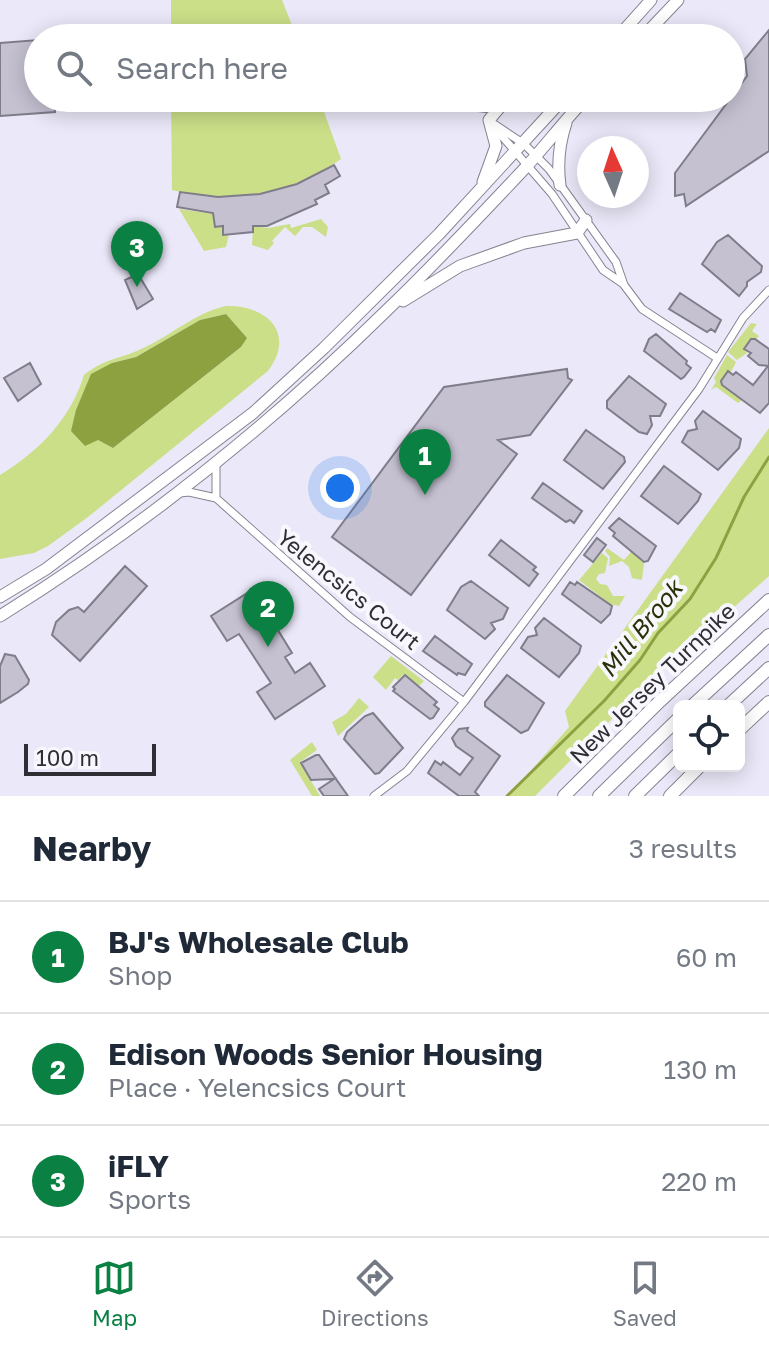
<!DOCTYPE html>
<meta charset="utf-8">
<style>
body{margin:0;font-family:"Golos Text",sans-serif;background:#f2f2f3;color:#1f2937}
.controls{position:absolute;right:24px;bottom:24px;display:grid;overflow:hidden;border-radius:12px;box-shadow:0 4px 20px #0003}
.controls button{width:72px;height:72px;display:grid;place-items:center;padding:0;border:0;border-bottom:2px solid #e0e1e3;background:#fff;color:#1f2937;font:40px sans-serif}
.compass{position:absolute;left:577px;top:136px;width:72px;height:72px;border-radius:50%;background:#fff;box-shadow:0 4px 20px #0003;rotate:357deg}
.scale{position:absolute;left:24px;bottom:20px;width:132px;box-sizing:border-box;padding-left:8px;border:4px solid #2f2e34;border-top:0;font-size:22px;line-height:28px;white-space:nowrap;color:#2f2e34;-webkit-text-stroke:6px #f8f7fd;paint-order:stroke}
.you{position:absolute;left:340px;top:488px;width:28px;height:28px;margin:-20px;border:6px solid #fff;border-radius:50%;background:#1a73e8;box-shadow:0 0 0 12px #1a73e833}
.badge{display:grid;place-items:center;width:52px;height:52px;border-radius:50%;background:#0b8043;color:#fff;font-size:26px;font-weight:700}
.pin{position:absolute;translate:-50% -66px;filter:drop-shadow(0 2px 4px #0008)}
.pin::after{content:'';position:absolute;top:42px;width:28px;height:24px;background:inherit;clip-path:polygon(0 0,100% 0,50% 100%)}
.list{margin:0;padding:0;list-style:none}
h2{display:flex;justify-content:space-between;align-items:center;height:104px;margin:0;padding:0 32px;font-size:34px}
h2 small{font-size:26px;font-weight:400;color:#747a83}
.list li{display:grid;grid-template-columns:52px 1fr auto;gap:24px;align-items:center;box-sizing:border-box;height:112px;padding:0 32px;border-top:2px solid #e0e1e3}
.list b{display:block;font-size:30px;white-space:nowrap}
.list p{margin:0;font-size:26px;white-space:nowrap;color:#747a83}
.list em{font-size:26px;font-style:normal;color:#747a83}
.icon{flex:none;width:44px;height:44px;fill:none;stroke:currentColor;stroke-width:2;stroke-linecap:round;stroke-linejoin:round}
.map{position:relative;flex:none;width:769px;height:796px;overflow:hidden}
.search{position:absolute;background:#fff;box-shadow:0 4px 20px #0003;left:24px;right:24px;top:24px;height:88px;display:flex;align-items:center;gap:20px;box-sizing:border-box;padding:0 28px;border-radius:44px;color:#747a83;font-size:30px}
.sheet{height:440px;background:#fff}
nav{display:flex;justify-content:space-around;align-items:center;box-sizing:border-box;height:112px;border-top:2px solid #e0e1e3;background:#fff;font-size:22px;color:#747a83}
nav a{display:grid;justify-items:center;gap:4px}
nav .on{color:#0b8043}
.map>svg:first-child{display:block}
</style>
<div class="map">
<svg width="769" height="796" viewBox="0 0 769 796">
<rect width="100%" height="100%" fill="#ebe8f9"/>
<path fill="#cbdf89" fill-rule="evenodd" d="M171 0H282L297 38H171Z
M171 98H319L341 159C291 195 231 205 172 190Z
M179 209 214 214 215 227 223 226V234H229L226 247 204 251Z
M321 219 328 227 326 237 312 227H303L295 236 285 227 272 241 274 243 268 250 252 245 253 226 268 228 290 224 291 228Z
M226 306C268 305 296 334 268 371L88 517 48 546 34 553 0 559V475C39 451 70 420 84 375 107 357 118 360 141 349 171 336 194 313 226 306ZM226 314 246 337 241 347 113 448 98 440 112 363 136 357 200 320Z
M751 323 757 324 752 331 759 336 746 350 747 353 737 360 728 352Z
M727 355 736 362 731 372 727 373 721 384 742 400 738 403 716 387 711 390 716 382 714 378Z
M769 428V576L640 691 535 796H509L569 727 565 711Z
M607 548 624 560 631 552 644 563 642 580 632 578 629 567 622 561 609 566 610 557 605 551Z
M602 553 608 558 605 573 599 574 596 579 600 584 607 585 613 596H625L619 606 610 604 579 580Z
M391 656 424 681 419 686 403 675 398 680 395 678 386 690 373 677Z
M359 698 369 707 338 736 332 722 346 714Z
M312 742 317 750 300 762 320 796H312L290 760Z"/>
<path fill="#8da140" d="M226 314 247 338 241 347 113 448 98 440 85 446 71 431 76 410 91 374 112 363 136 357 200 320Z"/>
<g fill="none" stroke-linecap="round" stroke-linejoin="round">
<path stroke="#8da140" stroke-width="3" d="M507 796 604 701 640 660 658 633 690 599 716 558 744 497 769 457"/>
</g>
<path fill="#c5c1d1" stroke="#807d8b" stroke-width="2" d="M769 30V151L686 206 684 194 675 196V173L747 76 745 59Z
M38 40V98H54L55 112 0 116V43Z
M334 165 340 176 325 185 329 193 315 200 317 204 267 226H253V232L223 235V226L215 227 213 213 177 207 180 192 218 197 260 194 297 184Z
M728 235 762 266 761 272 747 282V286L739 296 702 264 717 242Z
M138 274 153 299 137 309 125 280Z
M680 293 721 320 715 332 711 329 707 332 669 309Z
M656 334 687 361 686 364 691 368 684 377 681 379 644 351 649 339Z
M751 339H755L769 349V403L760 413 722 385 721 381 728 371 733 375 736 372 753 385 768 366 759 365 748 356 751 353 744 349Z
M30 363 41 384 18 401 4 378Z
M567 369 568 378 572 380 530 435 498 440 517 454 411 595 332 537 444 387Z
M629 376 666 404 660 416H650L652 425 647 434 639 432 607 408V401Z
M703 411 741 439 739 448 718 470 682 442 688 431 697 429 695 421Z
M586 430 624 457 625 462 603 489 564 460Z
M664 466 701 494 698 501 678 524 641 496Z
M543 483 582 511 574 523 570 520 566 522 532 498Z
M619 518 656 546 648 561 644 562 613 536 615 533 609 528Z
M597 538 606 545 593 562 584 555Z
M501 540 536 567 533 570 538 574 529 586 489 555Z
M125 566 147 586 80 661 52 635 56 622 69 610 78 607 84 612Z
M471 581 508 608 503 619 491 623 495 629 485 639 447 610 461 587Z
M570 582 575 585 577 582 612 606 610 614 601 623 562 594Z
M260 585 275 608 260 618 269 632 276 627 292 653 285 657 295 673 310 663 325 686 275 719 257 692 271 683 239 634 227 641 211 616Z
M544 618 581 646 579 653 559 677 521 648 528 637 537 635 535 628Z
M435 636 472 664 465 675 458 673 457 675 423 651Z
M5 654 15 656 29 680 28 684 18 692 0 703V666Z
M405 675 437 702 434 705 439 709 433 718 430 719 393 691 395 689 393 687Z
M507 675 544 703 528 730 521 733 485 706V702Z
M373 713 403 748 379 773 375 774 344 739 347 732 365 716Z
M468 728 467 731 500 756 475 792 479 796H459L428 773 435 761 441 765 443 762 460 775 473 758 456 746 452 738 459 729Z
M316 755H319L348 796H324L319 789 334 779 311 780 301 763Z"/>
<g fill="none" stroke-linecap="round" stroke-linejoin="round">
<defs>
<path id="minor" d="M491 122 524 144 549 169 616 262 624 285 642 309 717 358
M494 127 552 194 603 270 622 283
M180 493 189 492 216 498V464
M216 498 350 617 464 702
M374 796 407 771 464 702 699 389 743 318 769 290"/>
<path id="trunk" d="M617 38 651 0
M642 38 678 0
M474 105 491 107 515 98
M483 182 496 146 489 120 505 101
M560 185C557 163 559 144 566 123
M403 301 460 266 524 243 577 233 586 220
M0 597 46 569 253 413 324 348 439 234 564 98
M0 616C140 529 269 426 386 311 434 265 480 216 526 167 546 145 565 120 586 98"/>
<path id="motorway" d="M692 706 769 635
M728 706 769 668
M739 730 769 702
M564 796 660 701 769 600
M599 796 679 718
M635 796 679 753
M670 796 700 766"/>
</defs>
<use href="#minor" stroke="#868391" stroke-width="9"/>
<use href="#trunk" stroke="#868391" stroke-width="13"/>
<use href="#motorway" stroke="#868391" stroke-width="14"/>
<use href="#minor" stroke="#fff" stroke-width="7"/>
<use href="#trunk" stroke="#fff" stroke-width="11"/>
<use href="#motorway" stroke="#fff" stroke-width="12"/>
</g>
<g text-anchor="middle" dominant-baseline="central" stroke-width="8" stroke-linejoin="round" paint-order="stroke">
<g font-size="22" fill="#2f2e34" stroke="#f8f7fd">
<text transform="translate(349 589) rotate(39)">Yelencsics Court</text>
<text transform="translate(652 683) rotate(-44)">New Jersey Turnpike</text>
</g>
<g font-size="24" font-style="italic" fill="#293107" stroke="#f8f7fd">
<text transform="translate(640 628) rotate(-51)">Mill Brook</text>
</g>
</g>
</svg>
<div class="controls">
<button><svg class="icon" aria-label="locate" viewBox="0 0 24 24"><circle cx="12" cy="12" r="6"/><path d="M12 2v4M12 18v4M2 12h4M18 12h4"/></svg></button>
</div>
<svg class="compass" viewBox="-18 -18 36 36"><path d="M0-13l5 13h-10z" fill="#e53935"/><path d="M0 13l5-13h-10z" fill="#747a83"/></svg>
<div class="scale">100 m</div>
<div class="you"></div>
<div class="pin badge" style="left:425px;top:495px">1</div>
<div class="pin badge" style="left:268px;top:647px">2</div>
<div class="pin badge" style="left:137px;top:287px">3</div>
<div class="search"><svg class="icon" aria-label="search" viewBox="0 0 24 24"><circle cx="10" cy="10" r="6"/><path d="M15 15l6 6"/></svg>Search here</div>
</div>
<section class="sheet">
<h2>Nearby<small>3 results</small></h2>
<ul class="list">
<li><span class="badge">1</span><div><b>BJ's Wholesale Club</b><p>Shop</p></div><em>60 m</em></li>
<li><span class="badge">2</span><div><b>Edison Woods Senior Housing</b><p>Place · Yelencsics Court</p></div><em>130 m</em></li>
<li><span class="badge">3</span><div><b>iFLY</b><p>Sports</p></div><em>220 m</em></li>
</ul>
</section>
<nav>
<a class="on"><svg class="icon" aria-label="map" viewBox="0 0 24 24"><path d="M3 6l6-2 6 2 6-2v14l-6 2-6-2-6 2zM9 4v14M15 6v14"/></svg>Map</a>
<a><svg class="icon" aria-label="directions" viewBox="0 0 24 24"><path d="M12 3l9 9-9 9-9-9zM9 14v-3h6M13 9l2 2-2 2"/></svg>Directions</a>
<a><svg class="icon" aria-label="saved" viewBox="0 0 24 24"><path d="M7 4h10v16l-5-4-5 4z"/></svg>Saved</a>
</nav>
